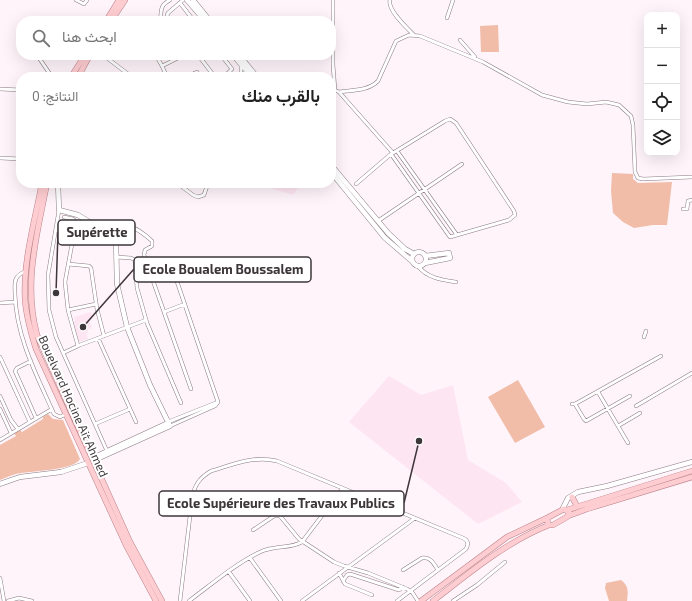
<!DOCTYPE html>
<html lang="ar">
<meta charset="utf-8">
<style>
body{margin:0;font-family:"Exo 2",Vazirmatn,sans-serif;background:#f6f6f6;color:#222;direction:rtl}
.controls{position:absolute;right:12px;top:12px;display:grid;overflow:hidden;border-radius:8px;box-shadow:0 4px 16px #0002}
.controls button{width:36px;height:36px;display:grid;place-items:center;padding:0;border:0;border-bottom:1px solid #e0e0e0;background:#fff;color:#222;font:20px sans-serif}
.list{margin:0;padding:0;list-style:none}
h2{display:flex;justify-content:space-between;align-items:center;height:52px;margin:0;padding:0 16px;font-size:17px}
h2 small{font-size:13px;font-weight:400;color:#767676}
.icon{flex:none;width:22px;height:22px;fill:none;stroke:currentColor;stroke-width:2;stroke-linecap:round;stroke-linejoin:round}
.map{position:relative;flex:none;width:692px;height:601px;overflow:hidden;direction:ltr}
.search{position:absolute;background:#fff;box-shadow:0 4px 16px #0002;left:16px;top:16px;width:320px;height:44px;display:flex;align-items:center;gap:10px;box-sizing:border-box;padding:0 14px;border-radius:16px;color:#767676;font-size:15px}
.panel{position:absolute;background:#fff;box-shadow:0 4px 16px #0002;left:16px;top:72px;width:320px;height:116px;border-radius:16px;direction:rtl}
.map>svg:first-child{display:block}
</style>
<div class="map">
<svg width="692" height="601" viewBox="0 0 692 601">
<rect width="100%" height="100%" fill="#fff4fa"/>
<path fill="#fee5f2" d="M268 183H299L300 185 293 195 267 187Z
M91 312 93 318 89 319 92 328 88 329V333H86L88 339 79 342 73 322 75 321 74 317Z
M389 376 421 395 453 385 468 460 506 483 522 502 478 524 349 422Z"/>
<path fill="#f1bda9" d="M498 25 499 52H481L480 26Z
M612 173 633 174V179L638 183 672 182 667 225H653L634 228 623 222 613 213 611 191Z
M518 380 545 427 515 443 488 397Z
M48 414 53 419 63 420 80 459C74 470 34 471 21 473 14 474 7 477 0 480V445L16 436 14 433 20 430 22 432 43 419V417Z
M621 580C629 586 628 592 627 601H609L605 588 606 583Z"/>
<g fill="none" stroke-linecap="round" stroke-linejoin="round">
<defs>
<path id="street" d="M76 0 84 4 87 0
M333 0V65L335 90
M390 0C387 10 407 28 414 35
M180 3 194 21
M447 18 453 0
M160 21C162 10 159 6 170 0
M170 21 167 15 168 13 183 0
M460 40 475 57
M37 55 52 77
M103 55 132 77
M156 55 162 66
M198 55 215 77
M221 55 232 69 224 77
M167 77 162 66 184 55
M186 77 197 72 200 77
M238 77 241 73V66
M244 77 250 75
M0 89 21 90
M331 90H335L339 92 393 153
M339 92C353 90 368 91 378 81L396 41 409 35 420 36 483 62 542 95 568 102 587 104 606 102 619 105 631 116 633 125 635 172 638 178 643 179 692 177
M397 151 457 235
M0 158 21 159
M177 183 193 195 198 197 204 195 208 183
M356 184 391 154 393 153 445 121 450 119 456 123 514 211 515 215 509 220 450 237 391 154
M683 209H687L688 201 692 200
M59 210 48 275 49 310 56 337 107 451
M64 217 73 219 76 222 65 282 68 310 78 346
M378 221 462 164
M107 233C121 216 140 230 152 241V246L145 250 144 255 191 389
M116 257 131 258 135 260 137 288 147 323 181 403
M170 261 218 402
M68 264 89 266 91 268 97 309 104 336
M418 266C427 278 442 280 456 282
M26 271C22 273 18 274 16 279 14 283 15 289 15 294 16 337 37 376 54 414L60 417 66 414
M0 303 15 302
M68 310 96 304
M164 312 185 304
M644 337 646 331
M98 338 136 422
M63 353 80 345 146 320
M0 357 30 422
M31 361 17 368 15 371 36 418
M598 392 628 443
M0 396 11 420 18 429
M572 404H575L661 356
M575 404 584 419 586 421 630 396
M636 406 692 373
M0 409 11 433
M168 422 218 402
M95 424 130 409
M170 426 215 406 218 402
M618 426 640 413
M0 440 52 409
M253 530 274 516H280L299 539 334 562 344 566 368 573 407 589 412 592 418 601
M250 558 281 601
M403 570 422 558C430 556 434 564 438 570
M229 572 250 601
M339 573 345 584 372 595
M0 578 4 601
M343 581 347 575 350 574 399 590 403 587
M8 601 19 598 32 601
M180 601 192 499C194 486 199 478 211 471 232 465 254 455 277 461L463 538C468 540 469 544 466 549L397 601
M189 601C212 584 235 564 260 552 274 545 290 549 302 542L343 488
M302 601 415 518
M453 601 477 585 505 562"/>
<path id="secondary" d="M187 0 205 21
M193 0 210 21
M233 55 252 77
M239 55 257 77
M331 165 388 233 405 249 414 254
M331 172 385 238 413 262
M58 183 59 210 78 215 112 236 116 240 117 284 127 327 150 385 170 426 99 458 95 465
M412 259a7 7 0 1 1 14 0a7 7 0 1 1-14 0Z
M425 263 450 258 449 253 425 256
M91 456 99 455 168 423
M0 484 20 477 61 472 88 463
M562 510 568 498 578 492 607 486 692 462"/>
<path id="primary" d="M106 21 119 0
M111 21 125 0
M71 77 85 55
M78 77 90 55
M42 183C35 220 23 261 25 299 26 316 31 333 36 349L126 545 156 601
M47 183C37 235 23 283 37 335L130 542 162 601
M572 497 577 506
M564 509 569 512 567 517 553 525H548L547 518Z
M567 510 692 471
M568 516 587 509 692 477
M421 601 507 537 547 518
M433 601C469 573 506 542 549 525"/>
</defs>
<use href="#street" stroke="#8a7b83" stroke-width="4"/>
<use href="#secondary" stroke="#8a7b83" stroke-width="5.5"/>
<use href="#primary" stroke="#ba8289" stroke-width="6"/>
<use href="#street" stroke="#fff" stroke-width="3"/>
<use href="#secondary" stroke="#fff" stroke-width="4.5"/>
<use href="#primary" stroke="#fecdd1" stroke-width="5"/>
</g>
<g text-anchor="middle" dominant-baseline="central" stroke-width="4" stroke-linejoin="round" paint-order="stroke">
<g font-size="12" fill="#3d363a" stroke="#fff">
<text transform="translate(74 406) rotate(66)">Bouelvard Hocine Ait Ahmed</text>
</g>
</g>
<path fill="none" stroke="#3d363a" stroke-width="1.5" d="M56 293L58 232M83 327L134 269M419 441L404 503"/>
<g fill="#3d363a" stroke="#fff" stroke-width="1.5">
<circle cx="56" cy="293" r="4"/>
<circle cx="83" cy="327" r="4"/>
<circle cx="419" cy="441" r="4"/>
</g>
<g fill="#fff" stroke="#3d363a" stroke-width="1.5">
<rect x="58" y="220" width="77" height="25" rx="4"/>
<rect x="134" y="257" width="177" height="25" rx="4"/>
<rect x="159" y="491" width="245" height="25" rx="4"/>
</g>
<g font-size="13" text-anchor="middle" font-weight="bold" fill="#3d363a">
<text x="97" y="237">Supérette</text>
<text x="223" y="274">Ecole Boualem Boussalem</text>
<text x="281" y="508">Ecole Supérieure des Travaux Publics</text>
</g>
</svg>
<div class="controls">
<button>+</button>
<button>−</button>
<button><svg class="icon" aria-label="locate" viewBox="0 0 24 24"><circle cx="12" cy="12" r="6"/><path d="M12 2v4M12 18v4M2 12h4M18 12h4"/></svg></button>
<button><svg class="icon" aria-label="layers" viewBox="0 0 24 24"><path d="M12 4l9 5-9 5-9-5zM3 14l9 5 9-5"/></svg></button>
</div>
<div class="search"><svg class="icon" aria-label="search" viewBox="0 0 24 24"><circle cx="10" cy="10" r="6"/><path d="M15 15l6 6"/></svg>ابحث هنا</div>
<section class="panel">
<h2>بالقرب منك<small>النتائج: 0</small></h2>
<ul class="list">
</ul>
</section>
</div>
